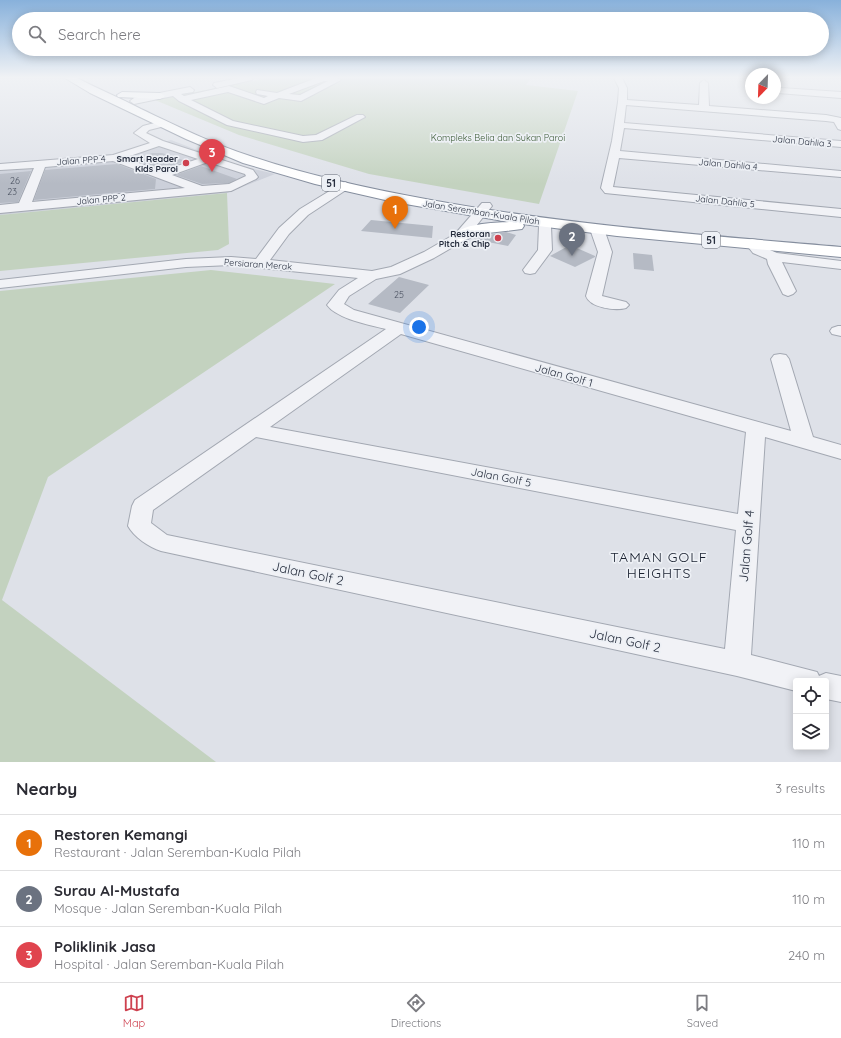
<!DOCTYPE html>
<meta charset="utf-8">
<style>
body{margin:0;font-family:Quicksand,sans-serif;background:#f7f7f7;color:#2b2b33}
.controls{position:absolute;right:12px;bottom:12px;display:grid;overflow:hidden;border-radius:4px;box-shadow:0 2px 10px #0003}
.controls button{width:36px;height:36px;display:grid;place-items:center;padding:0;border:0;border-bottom:1px solid #e1e1e2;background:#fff;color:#2b2b33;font:20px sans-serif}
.compass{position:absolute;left:745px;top:68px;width:36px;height:36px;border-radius:50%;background:#fff;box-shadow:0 2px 10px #0003;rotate:203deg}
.you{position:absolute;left:419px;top:327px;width:14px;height:14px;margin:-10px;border:3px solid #fff;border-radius:50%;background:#1a73e8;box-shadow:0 0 0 6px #1a73e833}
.badge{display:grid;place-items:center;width:26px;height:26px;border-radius:50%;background:#ce414f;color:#fff;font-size:13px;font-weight:700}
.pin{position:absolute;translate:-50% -33px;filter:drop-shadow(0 1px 2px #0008)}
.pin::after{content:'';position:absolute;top:21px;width:14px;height:12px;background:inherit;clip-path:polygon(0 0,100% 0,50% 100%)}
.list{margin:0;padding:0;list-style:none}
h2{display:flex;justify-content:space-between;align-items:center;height:52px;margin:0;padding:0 16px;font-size:17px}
h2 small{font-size:13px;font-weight:400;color:#7c7c81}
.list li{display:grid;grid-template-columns:26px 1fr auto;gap:12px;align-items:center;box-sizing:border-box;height:56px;padding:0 16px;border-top:1px solid #e1e1e2}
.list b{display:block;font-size:15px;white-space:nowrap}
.list p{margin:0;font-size:13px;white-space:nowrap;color:#7c7c81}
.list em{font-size:13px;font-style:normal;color:#7c7c81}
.icon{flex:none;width:22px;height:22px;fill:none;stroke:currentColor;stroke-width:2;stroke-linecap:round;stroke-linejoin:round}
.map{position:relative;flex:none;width:841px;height:762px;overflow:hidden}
.search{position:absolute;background:#fff;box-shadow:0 2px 10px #0003;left:12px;right:12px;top:12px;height:44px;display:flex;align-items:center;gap:10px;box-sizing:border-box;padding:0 14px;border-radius:22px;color:#7c7c81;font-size:15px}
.sheet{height:220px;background:#fff}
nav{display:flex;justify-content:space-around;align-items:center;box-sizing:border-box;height:56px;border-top:1px solid #e1e1e2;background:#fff;font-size:11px;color:#7c7c81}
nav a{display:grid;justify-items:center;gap:2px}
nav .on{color:#ce414f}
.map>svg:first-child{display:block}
</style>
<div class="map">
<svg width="841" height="762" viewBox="0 0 841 762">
<rect width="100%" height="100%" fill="#dee1e8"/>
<path fill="#ccd0da" d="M171 140 234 164 275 174 227 193 0 215V167L112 159Z"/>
<path fill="#c3d2bf" d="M268 78H531L526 85 578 91 539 204 369 174 239 135 155 100Z
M227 193 229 244 218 250 0 271V215Z
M211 270 335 284 48 477 2 600 216 762H0V291Z"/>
<path fill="#b5bac4" d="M152 153H162L186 161 162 169 133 160Z
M117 164 156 179 155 189 34 200 45 170Z
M201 166 237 179 229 183 202 184 176 175Z
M31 171 18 202 0 203V174Z
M371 220 433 226 432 238 361 231Z
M506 232 516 235 508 246 473 239 488 235Z
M570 245 595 256V257L575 267 550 256Z
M633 253 652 255 654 271 634 269Z
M399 277 429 285 400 313 368 304Z"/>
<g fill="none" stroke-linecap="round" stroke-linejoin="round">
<defs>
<path id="minor" d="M239 78H253L252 80 217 88 213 85 214 83Z
M316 78H338L341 80 301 101 279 98 264 104 228 92 191 100 233 121 303 136 316 135 357 115H363L365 117 322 140 303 142 227 125 179 101 173 96 134 104 130 101 134 98 190 87 194 90 193 92 181 94 184 96 229 86 264 98 268 96 257 94 256 92 257 90 277 93ZM324 81H328L300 95 289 94Z
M614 78H622L627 88V100L699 105 700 83 704 80 708 83 709 106 826 115 841 118V130L838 129 834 122 826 121 626 105 624 123 841 141V147L624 128 620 151 841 171V177L619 158 613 187 841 209V217L605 193 601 188 612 141 618 102 619 88Z
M781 88 841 92V98L778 93 777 91Z
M162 121 165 122 167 124 165 126 149 130 146 133 163 141 253 170 258 177 256 179 231 191 0 213V205L19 203 34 168 0 170V164L113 155 150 143 134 133 143 126ZM159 146 198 159 162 171 124 158ZM113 161 185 188 32 202 45 167ZM208 162 245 174 246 176 229 184 202 186 172 175Z
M345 182 349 184 351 186 349 188 308 215 289 234 270 260 372 271 391 267 424 252 455 234 482 203H490L492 206 465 240 434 258 400 274 376 279 349 296 344 304 354 310 791 431 771 359 774 355 780 354 786 355 789 359 813 437 841 445V459L765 437 751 655 817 672 819 676 826 673 841 676V702L826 699V681H796V691L737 676 161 551C149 547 134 537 128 526L132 506 135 500 386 329C370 325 337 319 327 305L339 290 358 278 231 265 186 267 0 288V280L186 259 231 257 256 259 279 228 300 209 341 184ZM401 334 746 432 738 514 270 427ZM256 437 736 530 725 649 167 535 151 523 153 510Z
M545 222 550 223 551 226 552 250 535 273 530 274 525 273 523 270 538 250 539 226 540 223Z
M597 225 602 226 604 229 612 252 602 296 626 302 629 305 626 308C616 311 590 308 586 296L598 252 590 229 592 226Z
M752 239 757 240 763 247 777 253 841 261V269L782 262 796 291 793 294 788 296 783 294 768 264 767 259 753 253 745 243 747 240Z
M838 326H841V336L832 334 830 331 832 328Z"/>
<path id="highway" d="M65 78H77C98 89 120 98 141 109 177 126 213 144 250 156 309 176 370 189 431 200 567 225 704 235 841 247V257L617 236 523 224 524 226 522 229 479 234 460 242 454 240 452 237C461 223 493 223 509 222L394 202 315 184 243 163 186 139 90 93Z
M122 92 160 93 165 96 160 99 118 97 117 95Z"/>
</defs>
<use href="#minor" stroke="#a3a8b2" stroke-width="2"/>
<use href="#highway" stroke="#858e9e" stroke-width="2"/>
<use href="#minor" fill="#f1f2f6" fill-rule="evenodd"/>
<use href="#highway" fill="#fff" fill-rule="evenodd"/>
</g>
<linearGradient id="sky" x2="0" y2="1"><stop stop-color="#88b1db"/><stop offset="0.42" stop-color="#f0f2f5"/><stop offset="1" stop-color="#f0f2f5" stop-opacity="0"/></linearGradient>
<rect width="841" height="184" fill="url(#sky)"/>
<g fill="#ce414f" stroke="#edf0f5" stroke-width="1.5">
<circle cx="186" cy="163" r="4"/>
<circle cx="498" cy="238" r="4"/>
</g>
<g text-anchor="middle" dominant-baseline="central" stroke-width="3.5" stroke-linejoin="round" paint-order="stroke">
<g font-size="9" fill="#3a5a34" stroke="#edf0f5">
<text x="498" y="137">Kompleks Belia dan Sukan Paroi</text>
</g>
<g font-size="9" fill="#272e3e" stroke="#edf0f5">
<text transform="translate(802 141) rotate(5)">Jalan Dahlia 3</text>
<text transform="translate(81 160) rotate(-4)">Jalan PPP 4</text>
<text transform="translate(728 164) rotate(5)">Jalan Dahlia 4</text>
<text transform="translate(101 199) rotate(-5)">Jalan PPP 2</text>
<text transform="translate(725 201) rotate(6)">Jalan Dahlia 5</text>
<text transform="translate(481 212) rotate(9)">Jalan Seremban-Kuala Pilah</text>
<text transform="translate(258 264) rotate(4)">Persiaran Merak</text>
</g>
<g font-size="9" font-weight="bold" fill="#272e3e" stroke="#edf0f5" text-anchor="end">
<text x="178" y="158">Smart Reader<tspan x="178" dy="10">Kids Paroi</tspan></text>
<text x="490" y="233">Restoran<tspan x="490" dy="10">Pitch &amp; Chip</tspan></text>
</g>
<g font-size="9" fill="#4a5160">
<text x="15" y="180">26</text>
<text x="12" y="191">23</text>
<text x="399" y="294">25</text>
</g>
<g fill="#edf0f5" stroke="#626875" stroke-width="1">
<rect x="322" y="175" width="18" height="16" rx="3"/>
<rect x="702" y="232" width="18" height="16" rx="3"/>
</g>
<g font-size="10" font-weight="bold" fill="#272e3e">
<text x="331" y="183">51</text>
<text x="711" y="240">51</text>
</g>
<g font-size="11" fill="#272e3e" stroke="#edf0f5">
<text transform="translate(564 375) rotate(16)">Jalan Golf 1</text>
<text transform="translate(501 477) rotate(11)">Jalan Golf 5</text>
</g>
<g font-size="13" fill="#272e3e" stroke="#edf0f5">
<text transform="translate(746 546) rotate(-85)">Jalan Golf 4</text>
<text transform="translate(308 573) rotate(12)">Jalan Golf 2</text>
<text transform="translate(625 640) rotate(12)">Jalan Golf 2</text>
</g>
<g font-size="14" letter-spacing="1" fill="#19202f" stroke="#edf0f5">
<text x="659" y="557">TAMAN GOLF<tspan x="659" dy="16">HEIGHTS</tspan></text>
</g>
</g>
</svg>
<div class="controls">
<button><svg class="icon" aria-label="locate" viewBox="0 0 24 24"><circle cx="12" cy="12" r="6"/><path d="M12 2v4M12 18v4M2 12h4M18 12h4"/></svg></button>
<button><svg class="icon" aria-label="layers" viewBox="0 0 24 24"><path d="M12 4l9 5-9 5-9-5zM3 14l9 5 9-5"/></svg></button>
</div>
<svg class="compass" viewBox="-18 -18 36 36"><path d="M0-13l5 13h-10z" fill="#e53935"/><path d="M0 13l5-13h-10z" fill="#7c7c81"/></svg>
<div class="you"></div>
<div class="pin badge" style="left:395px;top:229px;background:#e8710a">1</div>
<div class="pin badge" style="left:572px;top:256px;background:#6b7280">2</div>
<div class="pin badge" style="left:212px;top:172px;background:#e0444e">3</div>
<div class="search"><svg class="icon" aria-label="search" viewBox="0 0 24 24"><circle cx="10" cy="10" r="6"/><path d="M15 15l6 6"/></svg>Search here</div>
</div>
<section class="sheet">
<h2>Nearby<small>3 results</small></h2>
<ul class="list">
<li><span class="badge" style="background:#e8710a">1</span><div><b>Restoren Kemangi</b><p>Restaurant · Jalan Seremban-Kuala Pilah</p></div><em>110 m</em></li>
<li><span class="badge" style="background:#6b7280">2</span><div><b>Surau Al-Mustafa</b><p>Mosque · Jalan Seremban-Kuala Pilah</p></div><em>110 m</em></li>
<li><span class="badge" style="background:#e0444e">3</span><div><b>Poliklinik Jasa</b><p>Hospital · Jalan Seremban-Kuala Pilah</p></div><em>240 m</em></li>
</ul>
</section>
<nav>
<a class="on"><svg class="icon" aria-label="map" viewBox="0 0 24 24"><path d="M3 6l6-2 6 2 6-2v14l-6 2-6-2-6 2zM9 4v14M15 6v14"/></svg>Map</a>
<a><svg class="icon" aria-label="directions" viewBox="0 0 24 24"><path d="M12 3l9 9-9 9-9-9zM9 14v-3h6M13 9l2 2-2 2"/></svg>Directions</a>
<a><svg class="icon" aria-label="saved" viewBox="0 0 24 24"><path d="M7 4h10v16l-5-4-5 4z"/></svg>Saved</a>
</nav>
